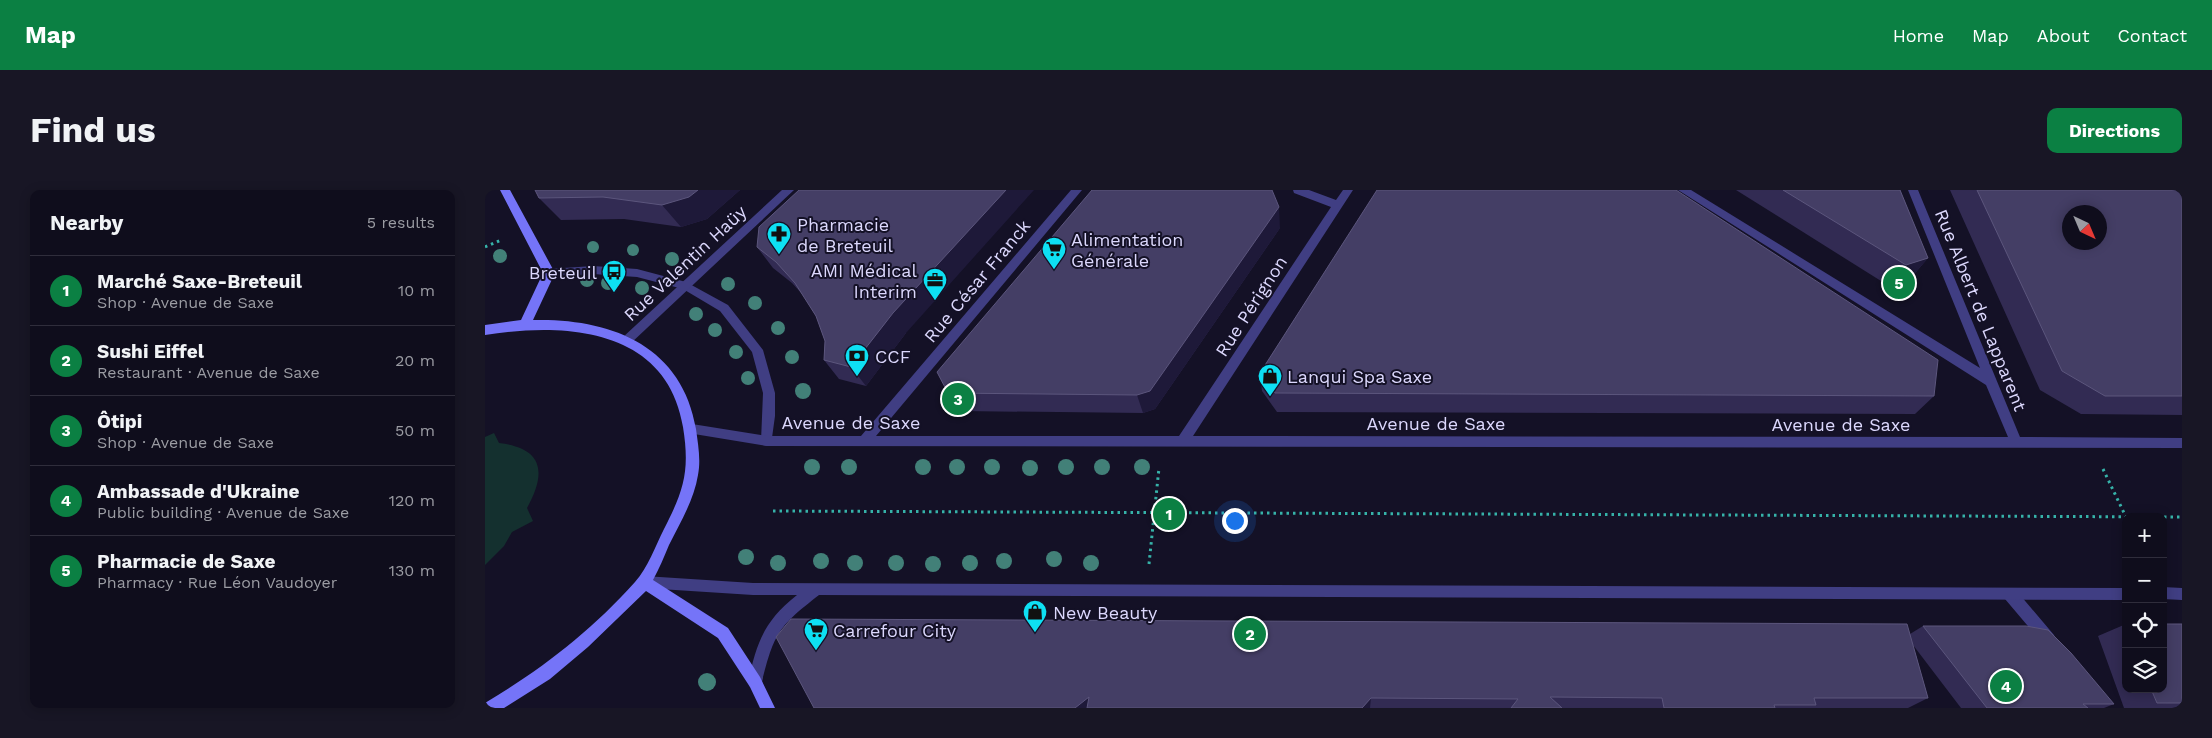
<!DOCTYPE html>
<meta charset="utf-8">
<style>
body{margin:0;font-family:"Work Sans",sans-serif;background:#181625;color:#f1f3f6}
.controls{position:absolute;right:15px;bottom:15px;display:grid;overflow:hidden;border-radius:10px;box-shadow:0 2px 12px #0003}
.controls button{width:45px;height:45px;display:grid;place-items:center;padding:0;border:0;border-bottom:1px solid #2f2d3b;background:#0f0d1c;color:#f1f3f6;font:25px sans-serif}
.compass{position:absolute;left:1577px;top:15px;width:45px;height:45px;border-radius:50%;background:#0f0d1c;box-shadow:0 2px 12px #0003;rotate:136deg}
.you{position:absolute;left:749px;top:330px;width:18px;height:18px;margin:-12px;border:4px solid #fff;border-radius:50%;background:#1a73e8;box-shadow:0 0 0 8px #1a73e833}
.badge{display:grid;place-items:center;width:32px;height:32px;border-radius:50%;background:#0b8043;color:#fff;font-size:16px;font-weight:700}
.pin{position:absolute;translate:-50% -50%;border:2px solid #fff;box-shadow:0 1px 5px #0006}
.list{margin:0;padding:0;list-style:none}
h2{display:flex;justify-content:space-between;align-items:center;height:65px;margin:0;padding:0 20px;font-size:21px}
h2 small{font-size:16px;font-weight:400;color:#9b9ca3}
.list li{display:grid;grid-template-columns:32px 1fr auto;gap:15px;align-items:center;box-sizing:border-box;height:70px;padding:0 20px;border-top:1px solid #2f2d3b}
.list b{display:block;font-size:19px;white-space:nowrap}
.list p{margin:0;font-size:16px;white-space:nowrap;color:#9b9ca3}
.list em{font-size:16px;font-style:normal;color:#9b9ca3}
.icon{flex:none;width:28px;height:28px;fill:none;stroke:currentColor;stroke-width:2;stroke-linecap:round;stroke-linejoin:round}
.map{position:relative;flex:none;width:1697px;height:518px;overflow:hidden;border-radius:10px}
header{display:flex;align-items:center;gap:30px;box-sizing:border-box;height:70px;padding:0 25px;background:#0b8043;color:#fff}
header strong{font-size:24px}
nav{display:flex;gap:28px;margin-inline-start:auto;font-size:18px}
.intro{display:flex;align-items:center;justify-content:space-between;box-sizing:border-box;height:120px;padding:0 30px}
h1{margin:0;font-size:35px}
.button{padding:12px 22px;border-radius:10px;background:#0b8043;color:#fff;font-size:18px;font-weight:700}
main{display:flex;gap:30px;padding:0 30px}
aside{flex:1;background:#0f0d1c;border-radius:10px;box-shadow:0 2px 12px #0003}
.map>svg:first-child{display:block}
</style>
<header>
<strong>Map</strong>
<nav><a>Home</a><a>Map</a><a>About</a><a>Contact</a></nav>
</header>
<div class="intro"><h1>Find us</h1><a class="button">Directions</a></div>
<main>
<aside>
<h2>Nearby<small>5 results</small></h2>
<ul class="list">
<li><span class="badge">1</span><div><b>Marché Saxe-Breteuil</b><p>Shop · Avenue de Saxe</p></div><em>10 m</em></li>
<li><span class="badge">2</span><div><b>Sushi Eiffel</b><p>Restaurant · Avenue de Saxe</p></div><em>20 m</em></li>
<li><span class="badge">3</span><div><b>Ôtipi</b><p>Shop · Avenue de Saxe</p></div><em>50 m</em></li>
<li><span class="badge">4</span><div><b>Ambassade d'Ukraine</b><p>Public building · Avenue de Saxe</p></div><em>120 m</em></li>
<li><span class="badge">5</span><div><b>Pharmacie de Saxe</b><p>Pharmacy · Rue Léon Vaudoyer</p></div><em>130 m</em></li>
</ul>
</aside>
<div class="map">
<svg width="1697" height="518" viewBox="0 0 1697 518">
<rect width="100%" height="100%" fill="#141126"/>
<path fill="#14302f" d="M9 243 14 253C58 258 62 282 42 318L48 331 27 342 19 356 0 375V247Z"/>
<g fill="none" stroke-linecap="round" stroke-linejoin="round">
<path stroke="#36b3a9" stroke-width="3" stroke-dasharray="2.5 4" stroke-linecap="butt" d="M0 57 16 50
M1618 279 1641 327
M288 321 1697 327
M664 374 674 278"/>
<path fill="#403e83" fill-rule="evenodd" d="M108 76 152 79 201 92 243 115 278 160 290 203V226L286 255 282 256 278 255 276 251 278 203 267 162 235 121 198 99 152 87 108 84 64 87 58 83 64 79Z
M1525 398 1530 399 1569 445 1571 450 1569 455 1564 457 1559 455 1520 409 1518 404 1520 399Z"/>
<path fill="#403e83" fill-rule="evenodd" d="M297 0H309L145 154H137L135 151 137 148Z
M586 0H597L391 246H694L846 17 809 3 808 0H824L851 10 858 0H868L708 246 1523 247 1501 195 1193 0H1206L1495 178 1423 0H1433L1535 247 1697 248V258L282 256 203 243 201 239 203 235 207 234 282 246H376Z
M159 386 268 393 1641 398V410L334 405C294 436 289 443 277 492L275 497 270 499 265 497 263 492C272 452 279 431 312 405H268L159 398 154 396 152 392 154 388Z
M1678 397 1697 398V410L1678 409Z"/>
<path fill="#7574f8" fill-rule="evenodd" d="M15 0H25L70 83 48 130C125 128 197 155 211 239 213 254 216 270 213 285 209 310 195 333 184 355 179 367 174 379 168 390L243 438 275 487 290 518H275L265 497 233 448 161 401 103 457 65 489 19 518H0V513C57 479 105 442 150 392 163 377 170 357 179 339 199 300 205 281 198 237 182 138 80 132 0 145V135L36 130 58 83Z"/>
</g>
<g fill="#428078">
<circle cx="108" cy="57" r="6"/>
<circle cx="148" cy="60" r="6"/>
<circle cx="15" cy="66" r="7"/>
<circle cx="187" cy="69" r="7"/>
<circle cx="102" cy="90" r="7"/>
<circle cx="123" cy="93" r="7"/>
<circle cx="243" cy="94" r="7"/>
<circle cx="157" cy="98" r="7"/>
<circle cx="270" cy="113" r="7"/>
<circle cx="211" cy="124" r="7"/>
<circle cx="293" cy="138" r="7"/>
<circle cx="230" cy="140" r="7"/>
<circle cx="251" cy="162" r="7"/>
<circle cx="307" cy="167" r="7"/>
<circle cx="263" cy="188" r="7"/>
<circle cx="318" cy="201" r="8"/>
<circle cx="327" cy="277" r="8"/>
<circle cx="364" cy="277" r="8"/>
<circle cx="438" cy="277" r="8"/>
<circle cx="472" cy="277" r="8"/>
<circle cx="507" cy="277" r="8"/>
<circle cx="581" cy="277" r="8"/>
<circle cx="617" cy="277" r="8"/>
<circle cx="657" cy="277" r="8"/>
<circle cx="545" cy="278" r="8"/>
<circle cx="261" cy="367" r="8"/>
<circle cx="569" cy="369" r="8"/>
<circle cx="336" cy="371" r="8"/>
<circle cx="519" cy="371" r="8"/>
<circle cx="293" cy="373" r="8"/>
<circle cx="370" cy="373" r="8"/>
<circle cx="411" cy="373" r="8"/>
<circle cx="485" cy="373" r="8"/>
<circle cx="606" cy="373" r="8"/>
<circle cx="448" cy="374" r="8"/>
<circle cx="222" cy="492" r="9"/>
</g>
<path fill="#322b53" d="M255 0 222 29 196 37 139 29 76 30 54 8Z
M1251 0H1415L1443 68 1425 89 1404 96Z
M1465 0H1697V225L1596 224 1555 200Z
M795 38 670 219 658 223 475 221 463 203Z
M272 57 421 143 381 196 354 189 339 170 340 151 331 126 317 104 307 93 288 78Z
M775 183 1449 206 1430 224 792 222 777 201Z
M1641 434V499H1678L1697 434V518H1639L1613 446Z
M1438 436 1629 514 1619 518H1476L1428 455 1443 508 1423 518H329L1425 444Z"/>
<path fill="#1e1939" d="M213 0H255L222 29 196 37 177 15Z
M521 0H549L421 143 381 196 366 177 408 123Z
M794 17 795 38 670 219 658 223 652 205Z
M1443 68 1425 89 1404 96 1421 75Z
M604 507 612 518H590Z
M886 508 885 518H877Z"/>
<path fill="#443e65" stroke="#5c567d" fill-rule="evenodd" d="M50 0H213L204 7 177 15 118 7 54 8Z
M314 0H521L408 123 366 177 339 170 340 151 331 126 310 93 291 72 272 57 274 37Z
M607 0H787L794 17 665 201 652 205 463 203 452 182Z
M892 0H1191L1453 170 1449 206 790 203 775 183Z
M1298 0H1415L1443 68 1421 75Z
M1492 0H1697V206H1620L1577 181ZM1584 22H1614V52H1584Z
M306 429 1422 434 1443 508H1329L1331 515H1289L1290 518H1179L1177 508 1065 507 1077 518H1026L1033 509 886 508 877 518H602L604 507 590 518H329L291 447Z
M1678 434H1697V513H1672L1666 499H1678Z
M1438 436H1541L1563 440 1586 463 1629 514H1598L1603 518H1502Z"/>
<defs>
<symbol id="pharmacy-pin" viewBox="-11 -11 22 30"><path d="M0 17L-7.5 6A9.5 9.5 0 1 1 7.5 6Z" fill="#0ee0f3" stroke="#141126"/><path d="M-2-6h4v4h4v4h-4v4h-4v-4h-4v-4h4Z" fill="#111"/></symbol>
<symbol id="supermarket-pin" viewBox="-11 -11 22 30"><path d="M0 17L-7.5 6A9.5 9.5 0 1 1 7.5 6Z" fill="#0ee0f3" stroke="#141126"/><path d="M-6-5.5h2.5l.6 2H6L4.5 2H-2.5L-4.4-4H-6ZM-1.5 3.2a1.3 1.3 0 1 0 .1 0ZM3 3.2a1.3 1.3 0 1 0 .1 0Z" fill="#111"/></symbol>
<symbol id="bus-pin" viewBox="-11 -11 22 30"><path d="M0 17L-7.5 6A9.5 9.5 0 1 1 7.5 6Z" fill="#0ee0f3" stroke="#141126"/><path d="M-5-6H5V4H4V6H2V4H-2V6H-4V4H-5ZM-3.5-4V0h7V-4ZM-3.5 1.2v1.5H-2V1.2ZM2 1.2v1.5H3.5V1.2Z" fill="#111"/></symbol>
<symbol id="office-pin" viewBox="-11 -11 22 30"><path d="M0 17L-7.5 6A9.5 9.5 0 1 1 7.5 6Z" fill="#0ee0f3" stroke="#141126"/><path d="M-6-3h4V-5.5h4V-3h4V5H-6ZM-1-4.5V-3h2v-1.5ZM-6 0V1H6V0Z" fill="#111"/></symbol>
<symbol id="bank-pin" viewBox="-11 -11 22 30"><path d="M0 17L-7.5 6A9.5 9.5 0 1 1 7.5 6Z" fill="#0ee0f3" stroke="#141126"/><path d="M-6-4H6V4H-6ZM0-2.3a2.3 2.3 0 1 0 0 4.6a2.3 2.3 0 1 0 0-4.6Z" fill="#111"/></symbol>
<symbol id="shop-pin" viewBox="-11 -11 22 30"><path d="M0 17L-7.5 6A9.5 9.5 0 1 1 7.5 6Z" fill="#0ee0f3" stroke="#141126"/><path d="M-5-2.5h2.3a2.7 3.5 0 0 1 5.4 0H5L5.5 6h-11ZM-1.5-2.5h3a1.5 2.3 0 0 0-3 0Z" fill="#111"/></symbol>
</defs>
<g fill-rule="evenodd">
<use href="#pharmacy-pin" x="280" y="30" width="28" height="38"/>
<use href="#supermarket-pin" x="555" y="45" width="28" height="38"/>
<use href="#bus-pin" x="115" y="68" width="28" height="38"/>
<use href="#office-pin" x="436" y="76" width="28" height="38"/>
<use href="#bank-pin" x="358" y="152" width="28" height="38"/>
<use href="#shop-pin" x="771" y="172" width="28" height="38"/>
<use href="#shop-pin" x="536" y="408" width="28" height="38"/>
<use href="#supermarket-pin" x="317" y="426" width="28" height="38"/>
</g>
<g text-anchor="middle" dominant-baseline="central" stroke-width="4" stroke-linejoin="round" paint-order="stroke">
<g font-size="18" fill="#dcd8fd" stroke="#141126" text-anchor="start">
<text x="312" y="34">Pharmacie<tspan x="312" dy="21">de Breteuil</tspan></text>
<text x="586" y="49">Alimentation<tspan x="586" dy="21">Générale</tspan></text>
<text x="432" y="80" text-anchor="end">AMI Médical<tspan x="432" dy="21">Interim</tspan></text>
<text x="112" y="82" text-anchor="end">Breteuil</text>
<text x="390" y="166">CCF</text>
<text x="802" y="186">Lanqui Spa Saxe</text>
<text x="568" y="422">New Beauty</text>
<text x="348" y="440">Carrefour City</text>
</g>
<g font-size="18" fill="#dcd8fd" stroke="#141126">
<text transform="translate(200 73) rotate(-43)">Rue Valentin Haüy</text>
<text transform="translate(492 91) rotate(-50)">Rue César Franck</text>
<text transform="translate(766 116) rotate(-57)">Rue Pérignon</text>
<text transform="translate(1496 120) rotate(68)">Rue Albert de Lapparent</text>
<text x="366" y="232">Avenue de Saxe</text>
<text x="951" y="233">Avenue de Saxe</text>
<text x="1356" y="234">Avenue de Saxe</text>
</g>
</g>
</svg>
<div class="controls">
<button>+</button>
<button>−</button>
<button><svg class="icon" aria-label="locate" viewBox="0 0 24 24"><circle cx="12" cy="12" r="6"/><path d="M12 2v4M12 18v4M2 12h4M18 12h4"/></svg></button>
<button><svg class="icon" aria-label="layers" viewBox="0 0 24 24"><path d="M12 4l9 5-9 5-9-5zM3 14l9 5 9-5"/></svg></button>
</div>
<svg class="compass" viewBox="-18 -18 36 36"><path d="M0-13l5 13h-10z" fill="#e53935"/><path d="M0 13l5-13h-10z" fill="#9b9ca3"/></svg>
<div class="you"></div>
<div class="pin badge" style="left:684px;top:324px">1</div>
<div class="pin badge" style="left:765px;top:444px">2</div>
<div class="pin badge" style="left:473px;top:209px">3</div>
<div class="pin badge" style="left:1521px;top:496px">4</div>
<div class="pin badge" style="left:1414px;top:93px">5</div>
</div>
</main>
